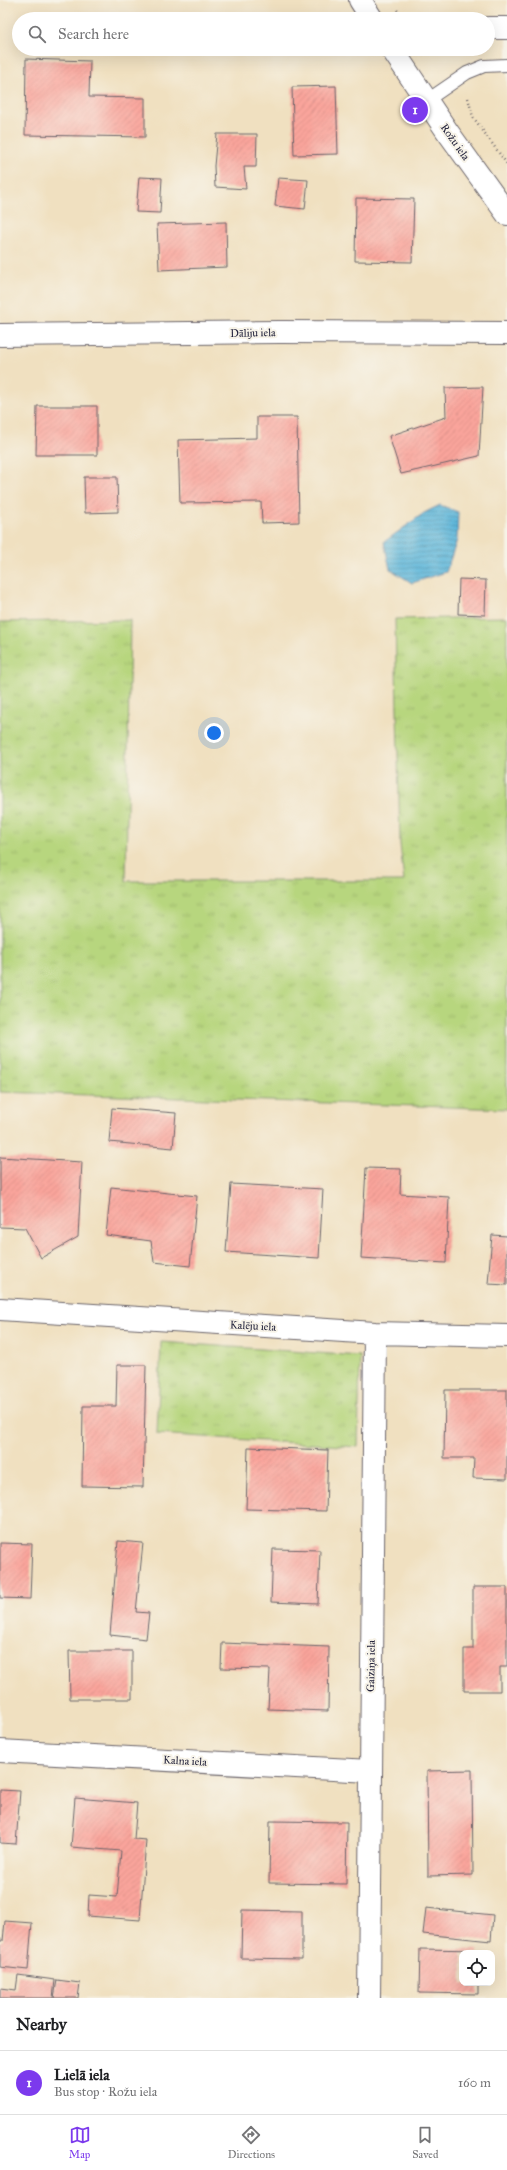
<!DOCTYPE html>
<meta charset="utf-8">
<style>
body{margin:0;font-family:"IM FELL Great Primer",serif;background:#f2f2f2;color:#202124}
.controls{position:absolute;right:12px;bottom:12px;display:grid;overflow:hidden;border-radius:8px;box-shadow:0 4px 16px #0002}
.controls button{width:36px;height:36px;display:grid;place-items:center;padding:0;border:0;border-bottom:1px solid #e0e0e0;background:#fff;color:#202124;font:20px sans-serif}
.you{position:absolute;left:214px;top:733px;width:14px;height:14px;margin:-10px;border:3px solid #fff;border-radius:50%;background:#1a73e8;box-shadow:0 0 0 6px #1a73e833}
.badge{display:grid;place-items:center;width:26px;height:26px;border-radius:50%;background:#7c3aed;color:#fff;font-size:13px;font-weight:700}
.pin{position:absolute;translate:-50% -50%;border:2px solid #fff;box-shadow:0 1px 4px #0006}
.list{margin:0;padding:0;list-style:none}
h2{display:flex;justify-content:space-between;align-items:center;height:52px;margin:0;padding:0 16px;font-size:17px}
h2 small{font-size:13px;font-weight:400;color:#757577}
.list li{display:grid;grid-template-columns:26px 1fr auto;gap:12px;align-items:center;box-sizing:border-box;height:64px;padding:0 16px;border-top:1px solid #e0e0e0}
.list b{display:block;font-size:15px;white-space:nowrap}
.list p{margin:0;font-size:13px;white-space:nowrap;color:#757577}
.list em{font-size:13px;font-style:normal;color:#757577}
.icon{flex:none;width:22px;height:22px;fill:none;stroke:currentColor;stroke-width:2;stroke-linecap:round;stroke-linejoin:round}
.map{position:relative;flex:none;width:507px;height:1998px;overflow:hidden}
.search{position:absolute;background:#fff;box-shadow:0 4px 16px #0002;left:12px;right:12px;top:12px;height:44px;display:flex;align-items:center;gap:10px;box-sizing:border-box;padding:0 14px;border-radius:22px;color:#757577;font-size:15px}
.sheet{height:116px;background:#fff}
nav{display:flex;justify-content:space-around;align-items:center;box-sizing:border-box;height:56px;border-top:1px solid #e0e0e0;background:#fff;font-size:11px;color:#757577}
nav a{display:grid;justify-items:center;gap:2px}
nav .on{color:#7c3aed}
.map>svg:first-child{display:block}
</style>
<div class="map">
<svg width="507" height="1998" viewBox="0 0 507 1998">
<defs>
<pattern id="grass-tufts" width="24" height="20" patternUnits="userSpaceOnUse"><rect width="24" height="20" fill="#b7d67e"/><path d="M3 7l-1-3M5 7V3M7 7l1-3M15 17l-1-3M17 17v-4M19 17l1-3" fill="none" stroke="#9db76e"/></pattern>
<pattern id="water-rules" width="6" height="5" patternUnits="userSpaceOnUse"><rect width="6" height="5" fill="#5cb6da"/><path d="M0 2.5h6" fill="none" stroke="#4c94b2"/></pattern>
<pattern id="building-hatch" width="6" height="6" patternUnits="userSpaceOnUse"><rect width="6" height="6" fill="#faa49b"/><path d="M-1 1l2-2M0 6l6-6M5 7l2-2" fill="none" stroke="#d68d86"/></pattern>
</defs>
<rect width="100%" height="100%" fill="#f7f3e8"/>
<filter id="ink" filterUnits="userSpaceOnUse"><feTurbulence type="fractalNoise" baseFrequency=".025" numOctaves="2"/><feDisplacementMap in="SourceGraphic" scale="8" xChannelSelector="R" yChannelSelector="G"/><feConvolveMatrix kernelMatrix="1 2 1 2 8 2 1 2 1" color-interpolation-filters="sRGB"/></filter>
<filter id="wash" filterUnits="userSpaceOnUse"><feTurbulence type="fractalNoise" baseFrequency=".012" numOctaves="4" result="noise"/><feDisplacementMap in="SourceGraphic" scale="16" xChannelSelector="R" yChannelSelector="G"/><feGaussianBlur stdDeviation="0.9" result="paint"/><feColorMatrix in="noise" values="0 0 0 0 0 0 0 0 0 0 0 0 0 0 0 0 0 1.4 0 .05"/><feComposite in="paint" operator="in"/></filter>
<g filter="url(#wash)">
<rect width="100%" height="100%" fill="#f0e0c0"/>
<path fill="url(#grass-tufts)" stroke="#6c7c5c" d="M507 617V1109L0 1092V622L130 620 126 881H404L400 844 395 619Z
M161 1342 360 1356 358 1447 157 1434Z"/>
<path fill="url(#water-rules)" stroke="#3f6c8a" d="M440 505 458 512 457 540 446 572 412 583 390 569 384 542 424 513Z"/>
<g id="blocks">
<path fill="url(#building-hatch)" d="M26 59 90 61 89 97 145 98V137L25 135Z
M336 86 338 154 294 155 292 87Z
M217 134H257L256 167H244L246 189 215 187 214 166Z
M139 177 162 178 160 213 136 212Z
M278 178 308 180 305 209 275 206Z
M356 198 414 199 412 262 355 261Z
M226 222 227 267 159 270 157 224Z
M483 387 479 456 401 474 389 436 446 417 445 388Z
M37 406H97V455H36Z
M257 417H297L299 522 262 523 261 502 180 503 178 440 257 438Z
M84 477H117L118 512 85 513Z
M459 579 486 580 485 615 458 614Z
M112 1108 176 1113 173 1148 109 1142Z
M0 1157 82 1162 78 1237 41 1258 25 1228 0 1227Z
M366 1168 401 1169 400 1194 449 1197 446 1263 361 1258Z
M231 1184 323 1189 319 1258 226 1252Z
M111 1187 197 1196 190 1266 154 1262 151 1241 106 1235Z
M492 1235 507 1236V1285L488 1284Z
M117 1365H146L143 1487 82 1486 83 1406H116Z
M445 1390H507V1479L473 1478 474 1458H444Z
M248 1447 328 1450 326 1511 246 1509Z
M118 1541 143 1543 136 1612 149 1613 146 1639 110 1635Z
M0 1543 32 1544 30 1599 0 1598Z
M273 1549 320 1550 318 1604 271 1602Z
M473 1587H507V1667H500V1691H464V1649H473Z
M222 1643 329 1647 328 1711 268 1709 270 1669 221 1668Z
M69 1651H132V1699H70Z
M472 1770 473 1875 428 1876 427 1771Z
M0 1790 20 1791 16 1844 0 1843Z
M75 1798 137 1803 134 1839 146 1840 140 1920 88 1916 89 1895 117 1897 121 1851 71 1847Z
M270 1821 347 1822 346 1884 269 1883Z
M426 1908 493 1915 491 1941 423 1934Z
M242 1910 302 1911V1959L241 1958Z
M5 1921 32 1923 28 1970 0 1967V1941H3Z
M420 1949 478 1950V1953H462V1983H478V1994L419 1993Z
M18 1975 55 1980 53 1998H0V1988L16 1990Z
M57 1980 80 1983 78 1998H54Z"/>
</g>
</g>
<g filter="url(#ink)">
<use href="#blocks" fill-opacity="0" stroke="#6a646a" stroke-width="1"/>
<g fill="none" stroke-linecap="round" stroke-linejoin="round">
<defs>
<path id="service" d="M426 101 467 73 484 66 507 65"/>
<path id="minor" d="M488 28H507
M0 335 280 332 507 333
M0 1309 375 1333 507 1336
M0 1751 370 1771
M369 1998 375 1333"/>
<path id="tertiary" d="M360 0 372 19
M392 49 447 131 507 214"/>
</defs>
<use href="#service" stroke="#6a646a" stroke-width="14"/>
<use href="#minor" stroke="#6a646a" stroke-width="24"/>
<use href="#tertiary" stroke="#6a646a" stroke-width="24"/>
<path stroke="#6a646a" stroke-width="2.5" stroke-dasharray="1 3" stroke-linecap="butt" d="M397 10 404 19
M440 49 460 53
M468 98 473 117 507 164"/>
<use href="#service" stroke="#fff" stroke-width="12"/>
<use href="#minor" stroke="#fff" stroke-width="22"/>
<use href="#tertiary" stroke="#fff" stroke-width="22"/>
</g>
</g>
<g text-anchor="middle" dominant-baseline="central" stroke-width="4" stroke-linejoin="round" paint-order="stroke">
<g font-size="11" fill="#22223b" stroke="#f7f3e8">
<text transform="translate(455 142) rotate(55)">Rožu iela</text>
<text transform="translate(253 333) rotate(-1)">Dāliju iela</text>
<text transform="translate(253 1326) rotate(3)">Kalēju iela</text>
<text transform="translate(371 1666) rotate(-89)">Gaiziņa iela</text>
<text transform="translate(185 1761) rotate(3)">Kalna iela</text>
</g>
</g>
</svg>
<div class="controls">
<button><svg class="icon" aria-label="locate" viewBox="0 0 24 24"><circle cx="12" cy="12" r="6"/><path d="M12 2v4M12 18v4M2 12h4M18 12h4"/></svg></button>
</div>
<div class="you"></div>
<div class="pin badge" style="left:415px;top:110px">1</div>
<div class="search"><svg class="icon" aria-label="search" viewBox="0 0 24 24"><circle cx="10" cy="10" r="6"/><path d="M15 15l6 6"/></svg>Search here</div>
</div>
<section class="sheet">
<h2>Nearby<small></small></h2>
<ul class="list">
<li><span class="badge">1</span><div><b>Lielā iela</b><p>Bus stop · Rožu iela</p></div><em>160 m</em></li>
</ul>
</section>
<nav>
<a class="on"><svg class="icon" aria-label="map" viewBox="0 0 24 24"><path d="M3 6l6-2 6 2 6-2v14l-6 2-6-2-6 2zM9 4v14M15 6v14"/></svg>Map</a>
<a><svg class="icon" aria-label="directions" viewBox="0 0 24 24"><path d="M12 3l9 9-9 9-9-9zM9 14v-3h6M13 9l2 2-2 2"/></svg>Directions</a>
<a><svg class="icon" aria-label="saved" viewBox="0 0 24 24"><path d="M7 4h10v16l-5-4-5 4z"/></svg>Saved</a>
</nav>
